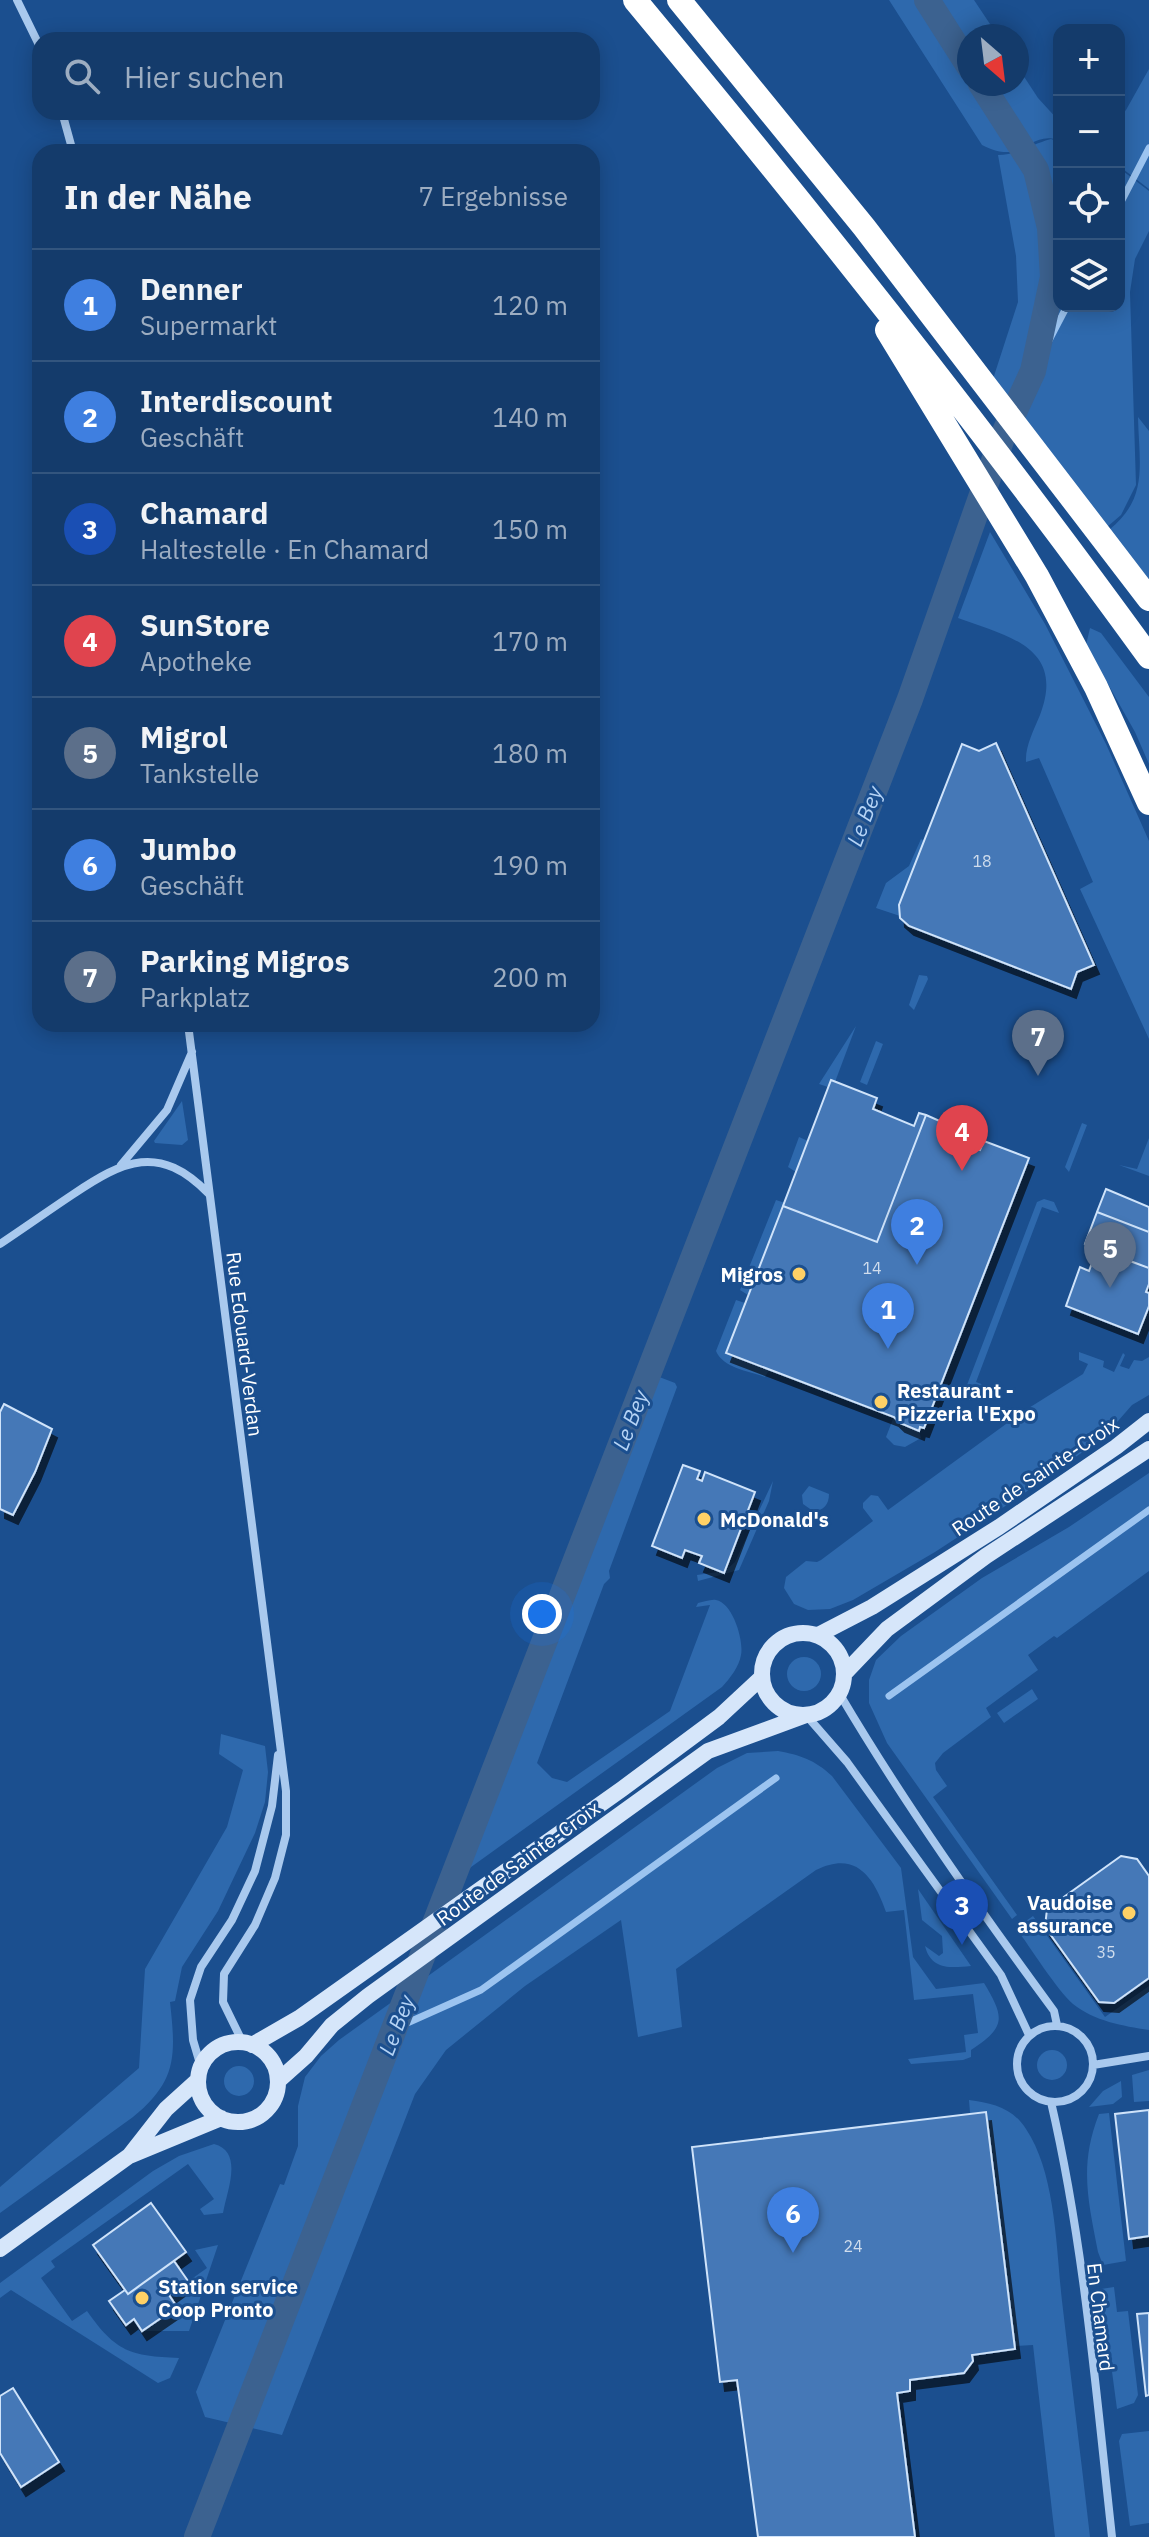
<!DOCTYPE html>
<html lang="de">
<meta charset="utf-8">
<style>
body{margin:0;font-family:"IBM Plex Sans",sans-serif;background:#214673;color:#f1f3f6}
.controls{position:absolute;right:24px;top:24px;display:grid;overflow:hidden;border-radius:16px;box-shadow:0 4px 20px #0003}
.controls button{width:72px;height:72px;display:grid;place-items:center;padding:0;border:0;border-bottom:2px solid #33557e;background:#143b6b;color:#f1f3f6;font:40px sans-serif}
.compass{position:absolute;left:957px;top:24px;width:72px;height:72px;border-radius:50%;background:#143b6b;box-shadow:0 4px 20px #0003;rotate:152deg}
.you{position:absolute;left:542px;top:1614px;width:28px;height:28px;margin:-20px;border:6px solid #fff;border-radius:50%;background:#1a73e8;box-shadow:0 0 0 12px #1a73e833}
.badge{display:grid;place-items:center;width:52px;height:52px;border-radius:50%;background:#ffd166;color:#fff;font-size:26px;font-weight:700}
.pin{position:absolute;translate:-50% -66px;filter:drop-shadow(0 2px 4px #0008)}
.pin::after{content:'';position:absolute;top:42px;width:28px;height:24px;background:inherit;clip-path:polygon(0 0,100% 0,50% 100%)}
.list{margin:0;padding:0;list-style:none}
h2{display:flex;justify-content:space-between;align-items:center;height:104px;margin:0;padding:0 32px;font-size:34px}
h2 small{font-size:26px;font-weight:400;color:#9dadc1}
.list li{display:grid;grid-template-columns:52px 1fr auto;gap:24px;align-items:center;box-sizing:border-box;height:112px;padding:0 32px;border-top:2px solid #33557e}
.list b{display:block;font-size:30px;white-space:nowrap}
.list p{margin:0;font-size:26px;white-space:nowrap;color:#9dadc1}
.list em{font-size:26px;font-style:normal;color:#9dadc1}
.icon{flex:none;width:44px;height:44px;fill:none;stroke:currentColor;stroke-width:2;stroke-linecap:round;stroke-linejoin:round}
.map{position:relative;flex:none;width:1149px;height:2537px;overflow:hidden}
.search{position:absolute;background:#143b6b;box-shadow:0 4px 20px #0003;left:32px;top:32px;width:568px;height:88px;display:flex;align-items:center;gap:20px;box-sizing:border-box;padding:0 28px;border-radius:24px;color:#9dadc1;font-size:30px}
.panel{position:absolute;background:#143b6b;box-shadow:0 4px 20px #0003;left:32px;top:144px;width:568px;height:888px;border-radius:24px}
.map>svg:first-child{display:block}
</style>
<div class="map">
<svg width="1149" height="2537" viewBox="0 0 1149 2537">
<defs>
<filter id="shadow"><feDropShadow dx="5" dy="9" stdDeviation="0" flood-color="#0009"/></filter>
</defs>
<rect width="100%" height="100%" fill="#1b4f8f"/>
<path fill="#2e69ad" d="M889 0H974L998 36H969V84H1017V66L1038 98 1059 121V140C1027 130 1024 167 982 145Z
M1149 69V189L1119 166V118L1126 110Z
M1051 139 1059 142V306H1119V168L1149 191V231L1135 259 1130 292 1136 485 1121 515 1107 527 993 379 1018 302 1016 256 998 155C1017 155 1032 144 1051 139Z
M1138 417 1149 431V579L1109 530C1149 498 1139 464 1138 417Z
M990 532 1045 624 1106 744 1149 841V1039L1080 889 1093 882 1039 758 1026 762C1025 746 1034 730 1040 715 1066 647 1007 636 958 618Z
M1090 628 1101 633 1149 697V764L1135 732 1086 645Z
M921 839 924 841 900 916 876 908 886 883 909 866Z
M919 975 927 976 928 979 914 1010 909 1005Z
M856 1026 835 1082 831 1081 828 1087 819 1084Z
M876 1041 883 1044 867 1085 860 1082Z
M182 1101 188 1140 182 1145 155 1143 154 1141Z
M1082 1123 1087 1125 1069 1172 1065 1167Z
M799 1137 808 1141 796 1172 788 1167Z
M1149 1138V1176L1119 1165 1137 1169Z
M1044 1199 1054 1202 1059 1213 1042 1207 976 1382 992 1388 975 1400H968L966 1396 967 1385 1037 1202Z
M776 1200 785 1203 748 1295 740 1290Z
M736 1300 745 1303 726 1353 769 1370 765 1377C749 1371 723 1368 716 1351Z
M1079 1352 1104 1361 1103 1367 1114 1372 1123 1353 1125 1355 1120 1366 1129 1369 1134 1360 1142 1361 1149 1357V1395L1132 1405 1104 1437 1013 1501 935 1552 853 1600 830 1609 808 1610 794 1604 784 1588 786 1577 806 1561 817 1562 821 1560 873 1521 863 1508V1503L871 1495 878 1496 888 1510 1024 1411 1083 1374 1088 1364 1079 1360Z
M654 1375 675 1383 677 1387 609 1571 610 1578 604 1584 537 1763 552 1778 567 1782 670 1711 710 1605 696 1607 698 1603C704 1602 711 1599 716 1600 733 1603 744 1641 741 1655 739 1667 730 1678 722 1687L460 1875Z
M893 1419 919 1431 921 1438 905 1447 894 1445 886 1437Z
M1149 1473V1571L1057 1638 1054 1636 1028 1655 1038 1670 986 1708 991 1717 943 1753 935 1763 936 1770 947 1786 933 1797 1017 1915 1012 1919 887 1743 869 1703V1680L876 1660 901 1636 982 1578 1069 1527Z
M773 1481 769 1501 739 1570 698 1581 697 1575 725 1571 735 1562Z
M809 1486 829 1494C829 1504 824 1511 813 1511L803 1504 802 1495Z
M787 1674a17 17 0 1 1 34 0a17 17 0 1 1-34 0Z
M1032 1689 1038 1699 1004 1723 997 1713Z
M221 1734 265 1746 268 1772 265 1802 255 1833 218 1911 182 1967 175 2001 170 2002C176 2056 177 2081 133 2117L0 2213V2187L139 2068 145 1969 227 1827 243 1770 219 1754Z
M778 1751C800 1755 815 1760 832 1776L901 1868 913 1957 936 1989 984 1983C1005 2018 1006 2027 971 2050V2057L963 2060 911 2064 908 2059 966 2052 964 2035 978 2033 973 1994 914 2000 904 1910 886 1912C874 1877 856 1850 816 1870L676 1969 682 2027 638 2037 621 1920 525 1986 446 2050 415 2094 282 2435 205 2417 196 2392 280 2184 284 2185 298 2146V2106L305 2077 321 2056 339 2040 717 1768 747 1753Z
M918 1889 971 1966C950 1968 931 1970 925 1946L939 1956 943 1953 942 1936 922 1920Z
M1033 1916 1105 2017 1149 1986V2030C1123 2026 1094 2021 1073 2004 1057 1990 1030 1947 1016 1928Z
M1037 2065a15 15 0 1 1 30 0a15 15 0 1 1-30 0Z
M224 2081a15 15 0 1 1 30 0a15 15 0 1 1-30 0Z
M1149 2070V2101L1134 2102 1132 2075Z
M1121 2081 1122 2097 1113 2104 1089 2107 1103 2091Z
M969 2100C992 2103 1013 2108 1026 2129 1056 2174 1056 2248 1062 2301 1071 2379 1081 2458 1090 2537H1055L1033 2345 1014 2346 986 2112 970 2113Z
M1109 2113 1126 2261 1103 2265 1098 2252C1088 2200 1079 2165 1099 2114Z
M214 2144C244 2152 227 2190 223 2213L204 2215 200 2209 214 2199 188 2164 51 2261 55 2267 41 2278 72 2321 87 2311C116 2352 130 2356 179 2358L170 2378 158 2383 11 2290 0 2298V2283L153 2171 179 2156Z
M218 2245 189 2331H142L177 2307 169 2295 207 2268 195 2250Z
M1114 2287 1117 2312 1128 2311 1138 2395 1134 2403 1117 2409 1101 2289Z
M1149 2431V2523L1130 2526 1119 2441 1122 2434Z"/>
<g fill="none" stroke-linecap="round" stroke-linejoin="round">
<path stroke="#9cc4f0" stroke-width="7" d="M1119 206 1149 148
M1033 371 1067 306
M889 1696 1149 1510
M396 2028 481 1990 776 1778"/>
<path stroke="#3c6290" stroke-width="26" d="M927 0 969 66
M197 2537 910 699 1002 438 1033 371 1053 277 1050 228 1036 170 981 84"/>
</g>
<path fill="#4478b7" stroke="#cfe3fa" stroke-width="2" filter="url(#shadow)" d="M996 743 1094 965 1077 972 1071 989 909 926 900 918 899 905 962 744 979 751Z
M831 1080 877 1098 873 1109 914 1126 919 1113 926 1115 877 1242 783 1206Z
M926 1115 942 1122 938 1134 980 1150 984 1141 1029 1158 924 1428 920 1427 919 1431 900 1423 894 1417 726 1353 783 1206 877 1242Z
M1106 1189 1149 1207V1232L1097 1212Z
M1097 1212 1149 1232V1268L1085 1244Z
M1097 1249 1149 1268V1284L1146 1292 1149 1293V1306L1138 1334 1066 1306 1080 1267 1089 1271Z
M4 1404 52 1429 35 1472 13 1515 0 1509V1412Z
M683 1465 700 1471 697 1479 702 1481 705 1472 755 1492 724 1573 699 1563 702 1556 685 1550 682 1558 652 1546Z
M1121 1856 1137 1859 1149 1876V1978L1114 2003 1099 2002 1045 1927 1047 1909Z
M1149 2110V2236L1129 2239 1115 2114Z
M986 2112 1015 2349 972 2355 973 2361 964 2373 910 2380V2391L897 2393 915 2537H758L737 2380 720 2382 692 2147Z
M151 2203 186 2252 128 2294 93 2245Z
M174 2261 188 2281 169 2295 177 2307 142 2331 134 2319 126 2325 109 2301 125 2290 128 2294Z
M1149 2313V2395L1146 2396 1137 2314Z
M13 2388 59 2462 21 2487 0 2453V2396Z"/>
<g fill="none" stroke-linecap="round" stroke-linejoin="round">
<path stroke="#a9c9ee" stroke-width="8" d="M17 0 40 47
M62 112 73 152
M188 1024 286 1791V1835L275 1878 255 1925 224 1974 223 2002 243 2043
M121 1165 167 1110 192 1052
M0 1244C24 1228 48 1211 72 1195 124 1160 159 1143 209 1194
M839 1693C904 1803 979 1909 1054 2011L1057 2025
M806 1715 847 1762 1001 1975 1029 2035
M1017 2064a38 38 0 1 1 76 0a38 38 0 1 1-76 0Z
M1093 2065 1149 2056
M201 2067 193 2040 190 2000 201 1967 232 1920 255 1871 272 1806 278 1755
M1051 2102C1084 2244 1096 2392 1112 2537"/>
<path stroke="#d6e6fa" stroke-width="16" d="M762 1674a41 41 0 1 1 82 0a41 41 0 1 1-82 0Z
M818 1635 872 1607 999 1527 1116 1447 1149 1421
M844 1674 887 1629 986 1556 1149 1449
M198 2082a40 40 0 1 1 80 0a40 40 0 1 1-80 0Z
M252 2045 299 2018 622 1789 719 1717 762 1677
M278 2081 306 2056 332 2025 368 1996 708 1751 806 1715
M130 2155 166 2109 198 2080
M0 2249 129 2156 221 2118"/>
<path stroke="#fff" stroke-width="24" d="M635 0C813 214 986 432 1149 657
M679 0 864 227 1149 599
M887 330 1037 576 1096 687 1149 803"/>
</g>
<g fill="#ffd166" stroke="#1b4f8f" stroke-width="3">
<circle cx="799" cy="1274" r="8"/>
<circle cx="881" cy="1402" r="8"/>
<circle cx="704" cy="1519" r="8"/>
<circle cx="1129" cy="1913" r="8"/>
<circle cx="142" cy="2298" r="8"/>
</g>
<g text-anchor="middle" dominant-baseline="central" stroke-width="6" stroke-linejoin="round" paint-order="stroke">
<g font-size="16" fill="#d0dded">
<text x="982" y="861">18</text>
<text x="872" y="1268">14</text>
<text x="1106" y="1952">35</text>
<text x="853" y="2246">24</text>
</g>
<g font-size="20" font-weight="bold" fill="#fff" stroke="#1b4f8f" text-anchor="start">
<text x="783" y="1274" text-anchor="end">Migros</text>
<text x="897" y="1390">Restaurant -<tspan x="897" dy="23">Pizzeria l'Expo</tspan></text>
<text x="720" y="1519">McDonald's</text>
<text x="1113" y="1902" text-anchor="end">Vaudoise<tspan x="1113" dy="23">assurance</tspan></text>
<text x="158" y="2286">Station service<tspan x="158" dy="23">Coop Pronto</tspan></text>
</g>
<g font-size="20" fill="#fff" stroke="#1b4f8f">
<text transform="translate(245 1344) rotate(83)">Rue Edouard-Verdan</text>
<text transform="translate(1035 1476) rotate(-34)">Route de Sainte-Croix</text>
<text transform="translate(518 1863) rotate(-36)">Route de Sainte-Croix</text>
<text transform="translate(1101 2317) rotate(83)">En Chamard</text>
</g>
<g font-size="22" font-style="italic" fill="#b5d3f5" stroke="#1b4f8f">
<text transform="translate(864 816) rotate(-69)">Le Bey</text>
<text transform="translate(630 1420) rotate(-69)">Le Bey</text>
<text transform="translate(396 2025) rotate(-69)">Le Bey</text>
</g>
</g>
</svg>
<div class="controls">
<button>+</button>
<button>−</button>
<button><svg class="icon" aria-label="locate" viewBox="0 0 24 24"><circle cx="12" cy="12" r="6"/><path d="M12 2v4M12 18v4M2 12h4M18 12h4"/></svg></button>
<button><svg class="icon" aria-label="layers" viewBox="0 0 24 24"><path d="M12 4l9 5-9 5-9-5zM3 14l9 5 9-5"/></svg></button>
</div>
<svg class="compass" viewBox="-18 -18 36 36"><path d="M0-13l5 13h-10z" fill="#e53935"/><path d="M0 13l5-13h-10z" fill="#9dadc1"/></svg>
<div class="you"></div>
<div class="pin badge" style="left:888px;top:1349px;background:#3f7fe0">1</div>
<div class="pin badge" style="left:917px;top:1265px;background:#3f7fe0">2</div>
<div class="pin badge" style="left:962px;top:1945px;background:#1a4fb4">3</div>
<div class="pin badge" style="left:962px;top:1171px;background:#e0444e">4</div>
<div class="pin badge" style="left:1110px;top:1288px;background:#5c6f8a">5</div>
<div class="pin badge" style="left:793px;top:2253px;background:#3f7fe0">6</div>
<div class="pin badge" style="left:1038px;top:1076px;background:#5c6f8a">7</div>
<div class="search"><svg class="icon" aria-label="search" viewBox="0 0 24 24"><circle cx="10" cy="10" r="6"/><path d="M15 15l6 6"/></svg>Hier suchen</div>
<section class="panel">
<h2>In der Nähe<small>7 Ergebnisse</small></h2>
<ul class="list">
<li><span class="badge" style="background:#3f7fe0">1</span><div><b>Denner</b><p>Supermarkt</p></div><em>120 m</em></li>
<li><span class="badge" style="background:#3f7fe0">2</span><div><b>Interdiscount</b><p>Geschäft</p></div><em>140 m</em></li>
<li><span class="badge" style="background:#1a4fb4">3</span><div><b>Chamard</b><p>Haltestelle · En Chamard</p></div><em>150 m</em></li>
<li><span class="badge" style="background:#e0444e">4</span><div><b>SunStore</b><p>Apotheke</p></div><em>170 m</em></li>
<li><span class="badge" style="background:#5c6f8a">5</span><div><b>Migrol</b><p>Tankstelle</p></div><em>180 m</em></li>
<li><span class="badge" style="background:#3f7fe0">6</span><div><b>Jumbo</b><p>Geschäft</p></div><em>190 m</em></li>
<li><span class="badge" style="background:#5c6f8a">7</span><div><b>Parking Migros</b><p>Parkplatz</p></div><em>200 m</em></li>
</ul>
</section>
</div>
